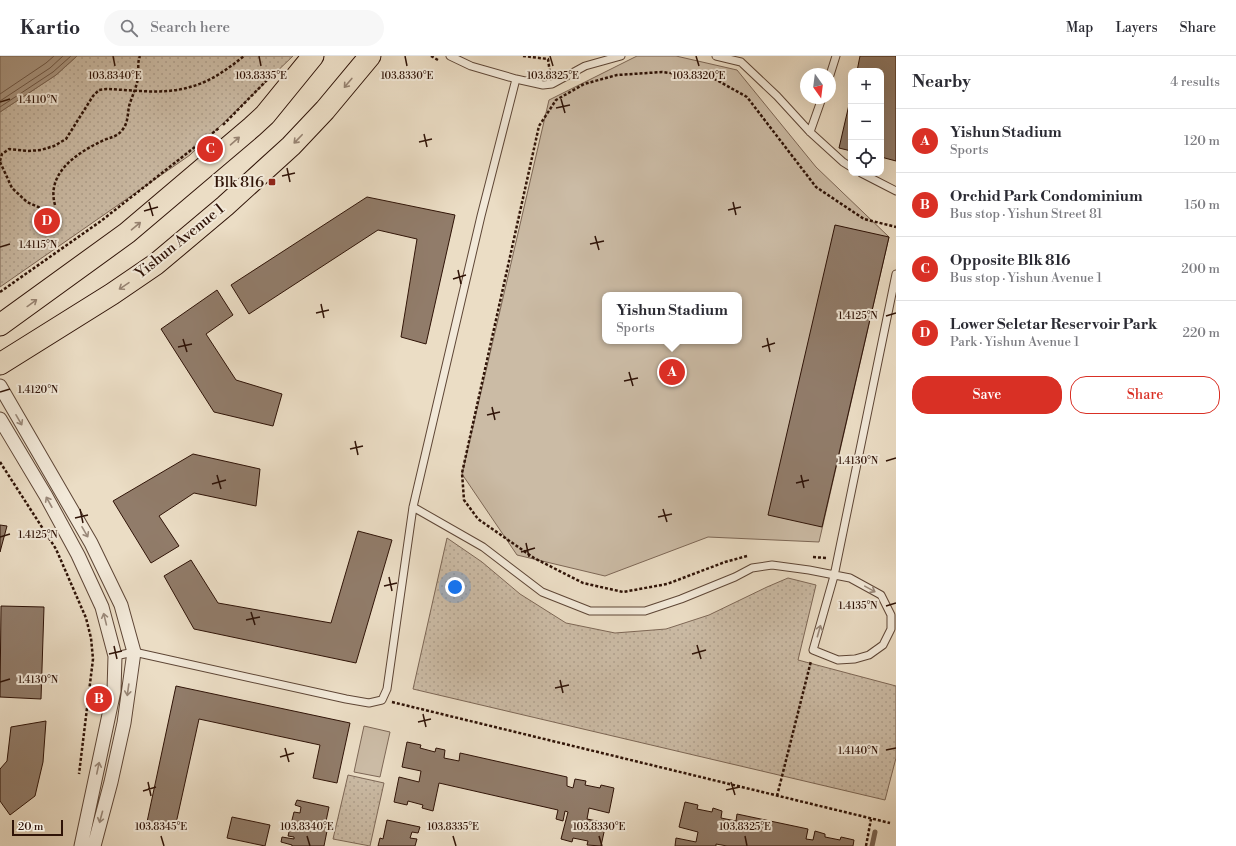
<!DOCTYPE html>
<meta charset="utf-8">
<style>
body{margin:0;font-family:"Libre Bodoni",serif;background:#f7f7f7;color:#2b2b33}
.controls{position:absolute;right:12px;top:12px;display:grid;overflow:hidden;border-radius:8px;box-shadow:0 4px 16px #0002}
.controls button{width:36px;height:36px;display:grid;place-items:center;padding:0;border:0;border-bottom:1px solid #e1e1e2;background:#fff;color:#2b2b33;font:20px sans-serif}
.compass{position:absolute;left:800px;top:12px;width:36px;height:36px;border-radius:50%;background:#fff;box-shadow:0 4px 16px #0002;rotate:166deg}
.scale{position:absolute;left:12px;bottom:10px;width:51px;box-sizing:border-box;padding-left:4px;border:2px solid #2f1307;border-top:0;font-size:11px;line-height:14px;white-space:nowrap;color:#2f1307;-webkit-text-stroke:3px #f2e9d9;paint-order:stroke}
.you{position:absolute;left:455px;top:531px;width:14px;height:14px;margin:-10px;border:3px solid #fff;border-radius:50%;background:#1a73e8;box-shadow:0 0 0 6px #1a73e833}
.badge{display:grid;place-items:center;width:26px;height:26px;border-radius:50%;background:#d93025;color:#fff;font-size:13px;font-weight:700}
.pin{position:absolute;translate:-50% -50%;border:2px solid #fff;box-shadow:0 1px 4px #0006}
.popup{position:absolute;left:602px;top:236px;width:140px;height:52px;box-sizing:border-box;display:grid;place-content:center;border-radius:8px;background:#fff;filter:drop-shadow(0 1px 3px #0005);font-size:13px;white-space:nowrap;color:#7c7c81}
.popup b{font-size:15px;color:#2b2b33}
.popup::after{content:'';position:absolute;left:50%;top:100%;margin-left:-8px;border:8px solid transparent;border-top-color:#fff}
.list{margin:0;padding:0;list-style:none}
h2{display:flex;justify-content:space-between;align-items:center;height:52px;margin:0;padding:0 16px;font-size:17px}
h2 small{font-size:13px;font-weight:400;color:#7c7c81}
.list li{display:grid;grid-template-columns:26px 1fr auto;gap:12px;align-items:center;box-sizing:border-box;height:64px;padding:0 16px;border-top:1px solid #e1e1e2}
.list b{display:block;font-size:15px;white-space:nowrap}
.list p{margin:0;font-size:13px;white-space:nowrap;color:#7c7c81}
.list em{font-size:13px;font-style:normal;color:#7c7c81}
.actions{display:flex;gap:8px;padding:12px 16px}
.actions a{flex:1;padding:9px 0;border:1px solid #d93025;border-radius:16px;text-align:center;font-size:14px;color:#d93025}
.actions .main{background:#d93025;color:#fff}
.icon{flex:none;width:22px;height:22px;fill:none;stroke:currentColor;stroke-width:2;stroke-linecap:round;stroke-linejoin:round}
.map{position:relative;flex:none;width:896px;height:790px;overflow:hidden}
header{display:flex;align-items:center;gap:24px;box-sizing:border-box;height:56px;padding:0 20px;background:#fff;border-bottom:1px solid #e1e1e2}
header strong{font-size:19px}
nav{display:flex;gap:22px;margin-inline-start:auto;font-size:14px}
.search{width:280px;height:36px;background:#f7f7f7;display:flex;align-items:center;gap:10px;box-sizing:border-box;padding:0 14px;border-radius:22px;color:#7c7c81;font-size:15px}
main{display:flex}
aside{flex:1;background:#fff}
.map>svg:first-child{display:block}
</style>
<header>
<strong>Kartio</strong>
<div class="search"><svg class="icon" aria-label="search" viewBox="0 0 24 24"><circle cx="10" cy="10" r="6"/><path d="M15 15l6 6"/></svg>Search here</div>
<nav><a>Map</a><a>Layers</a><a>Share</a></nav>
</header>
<main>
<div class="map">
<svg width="896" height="790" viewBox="0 0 896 790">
<defs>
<pattern id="green-dots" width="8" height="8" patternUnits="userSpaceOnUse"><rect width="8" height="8" fill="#cbbba5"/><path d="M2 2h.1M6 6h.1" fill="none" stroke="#afa08d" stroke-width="1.8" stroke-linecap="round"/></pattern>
</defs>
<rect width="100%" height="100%" fill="#ebddc5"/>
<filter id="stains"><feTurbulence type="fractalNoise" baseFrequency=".005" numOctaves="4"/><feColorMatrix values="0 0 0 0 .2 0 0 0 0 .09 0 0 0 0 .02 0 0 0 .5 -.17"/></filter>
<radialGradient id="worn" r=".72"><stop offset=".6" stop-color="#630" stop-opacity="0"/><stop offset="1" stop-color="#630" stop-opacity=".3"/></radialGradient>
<path fill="url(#green-dots)" stroke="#7d6756" d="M77 0H293L190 99 0 231V56L56 19Z
M447 482 482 506 520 538 566 567 615 577 666 573 709 559 767 531 788 522 816 529 798 604 896 630V702L885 744 413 633Z
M348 719 384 727 370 790 333 783Z"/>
<path fill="#cbbba5" stroke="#7d6756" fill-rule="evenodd" d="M637 0H676L737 14 816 111 889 181 819 486 708 481 605 520 517 499 462 418 549 44ZM605 239H739V285H605Z
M364 670 390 676 380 721 354 716Z"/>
<path fill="#ab9884" stroke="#796352" d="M0 0H77L56 19 0 56Z"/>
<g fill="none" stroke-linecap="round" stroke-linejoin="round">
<path stroke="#6d5646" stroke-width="1" d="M0 38 46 7 54 0
M0 45 50 12 63 0
M0 51 53 16 71 0"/>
<path stroke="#796352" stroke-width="5" d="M872 790 875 776"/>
</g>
<path fill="#917c6a" stroke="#2f1307" d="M860 0H896V105L881 101V15H857Z
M851 40V95L839 92Z
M367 141 455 159 426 288 401 281 417 183 378 174 249 258 231 229Z
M835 169 889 181 822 471 768 459Z
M217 234 233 259 206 278 236 324 282 338 273 370 214 356 161 273Z
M193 398 260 413 256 450 194 437 159 460 179 490 151 507 113 445Z
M0 469 7 470 0 496Z
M358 475 392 484 356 607 194 573 164 520 191 504 218 547 331 567Z
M1 550 44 551 41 643 0 641Z
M176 630 350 667 337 727 313 722 320 689 199 663 175 772 147 766Z
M46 665 43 706 35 740 10 759 0 745V713L7 705 11 671Z
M407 686 421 689 420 692 435 696 436 692 445 694 444 702 459 705 460 697 567 721V730L573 732 575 723 586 725 585 729 600 732 601 729 614 732 609 757 589 752 587 763 606 767 601 790 587 789 588 785 573 782 572 786 561 783 568 756 565 755 563 765 556 763 558 754 439 727 433 755 422 752 423 749 408 745 407 749 394 746 399 721 419 726 421 715 402 711Z
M297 744 329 751 325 770H328L324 790H292V789L281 786 282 781 294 783V781L288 780 294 756 300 757 301 751 295 749Z
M685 746 698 749 697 753 712 756 713 752 722 755 721 762 736 765 737 758 808 773 806 783 813 784 815 775 825 778V781L840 784 841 781 854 784 853 790H727L716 788V790H675L676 782 696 786 698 776 679 771Z
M232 761 270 769 265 790 227 782Z
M387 764 420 771 418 777 412 776 410 782 417 783 415 790H378L380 782 383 783Z"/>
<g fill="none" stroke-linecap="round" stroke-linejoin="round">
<defs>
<path id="lane" d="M450 0 471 10 516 23 543 29 552 28 585 10 621 0
M716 0 741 6 777 40 810 76 843 106 851 111
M830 19 836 0
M810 76 822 42
M861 117 896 135
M413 451 483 491 542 536 590 555H645L681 543 735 521 752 512 772 509 809 514 850 522 881 539 891 559V573L883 589 869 599 855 603 838 604 813 594 834 520 896 218
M115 600 134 596 346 643 369 647 382 644 387 633 413 451 481 160 516 23"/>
<path id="street" d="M0 330 91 487 121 549 134 596 124 667 111 726 94 790
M0 363 46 440 78 499 102 551 115 600 114 635 81 790"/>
<path id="primary" d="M0 269 127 177 252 71 265 59 313 0
M0 308 112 238 156 208 225 150 291 90 325 54 370 0"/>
</defs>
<use href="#lane" stroke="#5e4636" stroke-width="9"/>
<use href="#street" stroke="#5e4636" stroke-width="15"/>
<use href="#primary" stroke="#2f1307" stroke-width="23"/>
<path stroke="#2f1307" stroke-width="2.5" stroke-dasharray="3 2" stroke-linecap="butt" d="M431 0 438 4
M523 0 548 3 550 17
M223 69 271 20
M0 105 2 98 9 93 28 95 41 94 54 90 66 83 93 40 99 34 107 33C134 34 164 39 190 31 210 26 228 13 244 0
M0 106 12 132 27 146 47 155
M55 149C46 117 77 97 102 85 110 81 118 81 123 73 129 65 127 56 130 47 133 38 137 30 138 21 139 14 137 7 140 0
M0 236 101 165 219 72
M0 406 56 493 86 562 91 582 93 603 79 718
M747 500 725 506 667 528 623 536 583 527 534 502 478 463 464 444 462 417 539 70 556 44 584 28 617 19 662 16 713 22 747 41 816 131 864 163 896 171
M813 501 826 502
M392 646 890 767
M777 740 811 605
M866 790 871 763"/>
<use href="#lane" stroke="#f2e9d9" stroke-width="7"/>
<use href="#street" stroke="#f2e9d9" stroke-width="13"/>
<use href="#primary" stroke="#ebddc5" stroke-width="21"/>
</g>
<defs><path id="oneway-shaft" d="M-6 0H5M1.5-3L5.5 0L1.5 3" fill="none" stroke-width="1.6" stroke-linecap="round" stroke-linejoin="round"/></defs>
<g stroke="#968270">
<use href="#oneway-shaft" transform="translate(348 27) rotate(130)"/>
<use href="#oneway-shaft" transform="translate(298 83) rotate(134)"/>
<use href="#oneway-shaft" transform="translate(235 85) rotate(-41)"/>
<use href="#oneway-shaft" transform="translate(136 170) rotate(-40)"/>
<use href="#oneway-shaft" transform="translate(124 230) rotate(146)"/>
<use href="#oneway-shaft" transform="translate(32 247) rotate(-36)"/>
</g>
<g stroke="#9a897a">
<use href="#oneway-shaft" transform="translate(19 364) rotate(60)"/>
<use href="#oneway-shaft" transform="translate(49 446) rotate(-119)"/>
<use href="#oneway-shaft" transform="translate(85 476) rotate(60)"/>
<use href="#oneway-shaft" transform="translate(870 533) rotate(29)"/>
<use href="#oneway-shaft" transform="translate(105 563) rotate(-104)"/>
<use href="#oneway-shaft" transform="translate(819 575) rotate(-74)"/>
<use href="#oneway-shaft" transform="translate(128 634) rotate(98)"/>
<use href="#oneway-shaft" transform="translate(98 712) rotate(-78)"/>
<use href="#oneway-shaft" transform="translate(101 761) rotate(105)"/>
</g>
<path fill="none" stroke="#2f1307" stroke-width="1.5" d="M113 0 115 10M259 0 261 10M405 0 407 10M550 0 553 10M696 0 699 10M561 43 565 57M0 46 10 43M556 52 570 49M424 78 427 91M419 86 432 83M287 112 290 126M282 120 295 117M149 146 153 160M733 146 736 159M728 154 741 151M144 155 158 151M595 180 599 194M590 188 604 185M0 191 10 188M458 214 461 228M453 223 466 219M321 248 324 262M316 257 329 254M886 260 896 257M767 282 770 296M183 283 187 296M178 291 192 288M762 291 775 287M629 316 633 330M624 325 638 322M0 336 10 333M492 351 495 364M487 359 500 356M355 385 358 399M350 393 363 390M886 405 896 402M217 419 221 433M801 419 804 432M796 427 809 424M212 428 226 424M80 453 83 467M663 453 667 466M658 461 672 458M75 462 88 459M0 481 10 478M526 487 529 501M521 496 535 492M389 521 392 535M384 530 397 527M886 550 896 547M251 556 255 569M246 564 260 561M697 589 701 603M114 590 117 603M109 598 122 595M692 598 706 594M560 624 563 637M0 626 10 623M555 632 569 629M423 658 426 671M418 666 431 663M285 692 289 706M886 694 896 692M280 701 294 697M148 726 151 740M731 726 735 739M726 734 740 731M143 735 156 731M161 780 164 790M307 780 310 790M453 780 456 790M599 780 602 790M745 780 747 790"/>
<rect fill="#8f2418" stroke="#f2e9d9" stroke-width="1.5" x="268" y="122" width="8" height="8" rx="2"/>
<g text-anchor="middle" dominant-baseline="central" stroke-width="4" stroke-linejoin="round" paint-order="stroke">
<g font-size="15" fill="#2f1307" stroke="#f2e9d9" text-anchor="end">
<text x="264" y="126">Blk 816</text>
</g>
<g font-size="15" fill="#2f1307" stroke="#f2e9d9">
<text transform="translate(180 185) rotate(-39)">Yishun Avenue 1</text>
</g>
</g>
<g font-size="10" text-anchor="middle" fill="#2f1307" stroke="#f2e9d9" stroke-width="4" stroke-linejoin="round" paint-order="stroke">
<text x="115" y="23">103.8340°E</text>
<text x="261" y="23">103.8335°E</text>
<text x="407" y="23">103.8330°E</text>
<text x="553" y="23">103.8325°E</text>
<text x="699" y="23">103.8320°E</text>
<text x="38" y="47">1.4110°N</text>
<text x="38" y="192">1.4115°N</text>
<text x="858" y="263">1.4125°N</text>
<text x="38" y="337">1.4120°N</text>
<text x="858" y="408">1.4130°N</text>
<text x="38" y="482">1.4125°N</text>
<text x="858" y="553">1.4135°N</text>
<text x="38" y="627">1.4130°N</text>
<text x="858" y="698">1.4140°N</text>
<text x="161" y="774">103.8345°E</text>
<text x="307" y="774">103.8340°E</text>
<text x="453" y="774">103.8335°E</text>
<text x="599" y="774">103.8330°E</text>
<text x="745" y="774">103.8325°E</text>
</g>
<rect width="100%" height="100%" filter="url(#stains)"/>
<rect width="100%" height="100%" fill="url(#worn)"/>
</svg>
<div class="controls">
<button>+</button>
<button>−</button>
<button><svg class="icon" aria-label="locate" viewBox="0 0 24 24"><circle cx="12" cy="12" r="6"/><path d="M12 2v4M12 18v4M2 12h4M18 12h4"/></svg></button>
</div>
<svg class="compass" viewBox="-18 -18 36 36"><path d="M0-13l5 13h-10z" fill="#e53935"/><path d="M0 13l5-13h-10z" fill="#7c7c81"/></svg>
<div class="scale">20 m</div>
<div class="you"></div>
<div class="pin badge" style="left:672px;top:316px">A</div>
<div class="popup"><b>Yishun Stadium</b>Sports</div>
<div class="pin badge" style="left:99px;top:643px">B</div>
<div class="pin badge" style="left:210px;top:93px">C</div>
<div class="pin badge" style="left:47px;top:165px">D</div>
</div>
<aside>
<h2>Nearby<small>4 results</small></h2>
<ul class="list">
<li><span class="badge">A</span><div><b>Yishun Stadium</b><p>Sports</p></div><em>120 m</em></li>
<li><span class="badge">B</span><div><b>Orchid Park Condominium</b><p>Bus stop · Yishun Street 81</p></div><em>150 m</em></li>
<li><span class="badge">C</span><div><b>Opposite Blk 816</b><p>Bus stop · Yishun Avenue 1</p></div><em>200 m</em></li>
<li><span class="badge">D</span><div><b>Lower Seletar Reservoir Park</b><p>Park · Yishun Avenue 1</p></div><em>220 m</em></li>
</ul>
<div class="actions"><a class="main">Save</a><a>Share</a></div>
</aside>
</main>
